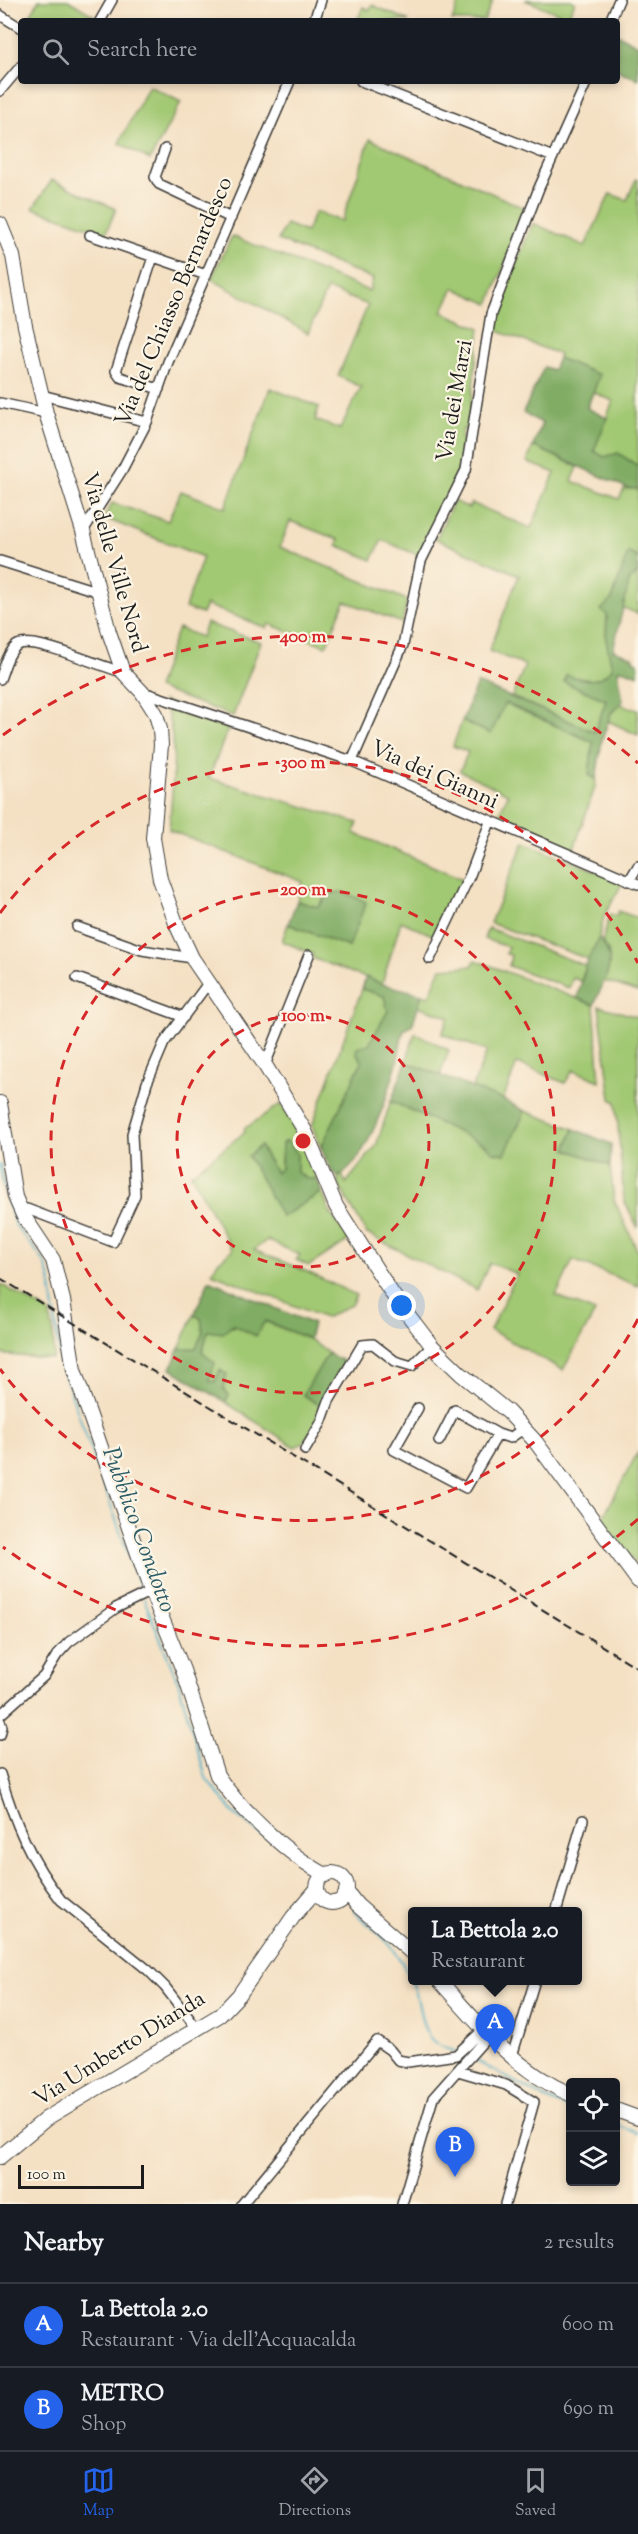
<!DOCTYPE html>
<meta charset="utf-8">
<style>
body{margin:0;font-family:"Sorts Mill Goudy",serif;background:#242831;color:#f1f3f6}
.controls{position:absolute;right:18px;bottom:18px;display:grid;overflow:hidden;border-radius:6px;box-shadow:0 3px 9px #0003}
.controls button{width:54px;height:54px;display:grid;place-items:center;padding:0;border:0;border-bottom:2px solid #363941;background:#171b24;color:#f1f3f6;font:30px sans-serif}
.scale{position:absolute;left:18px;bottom:15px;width:126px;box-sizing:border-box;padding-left:6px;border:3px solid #1c1c1c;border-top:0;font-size:16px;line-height:21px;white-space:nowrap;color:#1c1c1c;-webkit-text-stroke:4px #fcf5e5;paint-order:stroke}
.you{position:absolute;left:402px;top:1306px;width:21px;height:21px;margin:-15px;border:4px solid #fff;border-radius:50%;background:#1a73e8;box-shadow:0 0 0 9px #1a73e833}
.badge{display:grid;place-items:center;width:39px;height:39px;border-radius:50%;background:#2563eb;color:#fff;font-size:20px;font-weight:700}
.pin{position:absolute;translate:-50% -50px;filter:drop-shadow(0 2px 3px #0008)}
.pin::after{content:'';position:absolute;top:32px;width:21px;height:18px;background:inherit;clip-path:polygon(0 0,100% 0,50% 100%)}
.popup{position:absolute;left:408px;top:1907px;width:174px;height:78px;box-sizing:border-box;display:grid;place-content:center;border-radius:6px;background:#171b24;filter:drop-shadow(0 2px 4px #0005);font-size:20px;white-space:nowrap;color:#9ea1a6}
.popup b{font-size:22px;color:#f1f3f6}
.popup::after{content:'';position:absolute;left:50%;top:100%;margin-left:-12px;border:12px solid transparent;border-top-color:#171b24}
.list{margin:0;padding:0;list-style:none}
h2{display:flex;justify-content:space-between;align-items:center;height:78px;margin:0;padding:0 24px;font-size:26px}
h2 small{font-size:20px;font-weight:400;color:#9ea1a6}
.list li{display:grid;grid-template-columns:39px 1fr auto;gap:18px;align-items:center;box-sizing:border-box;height:84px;padding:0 24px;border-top:2px solid #363941}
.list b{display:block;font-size:22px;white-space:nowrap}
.list p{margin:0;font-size:20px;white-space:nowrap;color:#9ea1a6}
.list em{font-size:20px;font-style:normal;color:#9ea1a6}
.icon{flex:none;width:33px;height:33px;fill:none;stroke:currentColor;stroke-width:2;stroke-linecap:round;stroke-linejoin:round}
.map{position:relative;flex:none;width:638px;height:2204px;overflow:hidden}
.search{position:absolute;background:#171b24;box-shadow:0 3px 9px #0003;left:18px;right:18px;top:18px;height:66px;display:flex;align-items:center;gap:15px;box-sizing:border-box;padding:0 21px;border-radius:6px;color:#9ea1a6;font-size:22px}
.sheet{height:246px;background:#171b24}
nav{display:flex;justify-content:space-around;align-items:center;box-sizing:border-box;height:84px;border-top:2px solid #363941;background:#171b24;font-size:16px;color:#9ea1a6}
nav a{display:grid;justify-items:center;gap:3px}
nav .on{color:#2563eb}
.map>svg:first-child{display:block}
</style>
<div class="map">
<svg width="638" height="2204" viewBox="0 0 638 2204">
<rect width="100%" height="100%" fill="#fcf5e5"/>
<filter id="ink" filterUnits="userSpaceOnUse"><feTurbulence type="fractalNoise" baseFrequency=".0167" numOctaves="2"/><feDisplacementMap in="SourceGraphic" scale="12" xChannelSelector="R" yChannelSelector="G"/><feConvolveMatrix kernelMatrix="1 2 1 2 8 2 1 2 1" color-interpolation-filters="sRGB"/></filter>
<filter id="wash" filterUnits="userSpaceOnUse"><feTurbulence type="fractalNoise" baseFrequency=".008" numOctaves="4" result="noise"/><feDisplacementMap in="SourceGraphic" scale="24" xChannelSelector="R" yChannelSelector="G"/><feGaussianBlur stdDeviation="1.35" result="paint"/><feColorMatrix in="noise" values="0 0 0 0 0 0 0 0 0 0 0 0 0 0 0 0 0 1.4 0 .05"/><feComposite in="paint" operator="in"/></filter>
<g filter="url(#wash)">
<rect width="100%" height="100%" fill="#f4e0c3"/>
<path fill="#a1c872" stroke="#5e7247" stroke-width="1.5" d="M39 0H68L96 17 93 21H27Z
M460 0H493L484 21H452Z
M525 0H571L575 2 568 17Z
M372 5 409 21H357L363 7 369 10Z
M149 86 181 102 150 160 119 143Z
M370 139 527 209 489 304 454 288 442 312 480 328 468 429H463L461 439 466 441C458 482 438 518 420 556L382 540 372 560 337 545 339 540 290 521 280 547 407 600 402 623 345 601 326 646 269 624 267 628 206 605 202 614 185 608 203 557 104 518 112 503 168 521 181 491 225 508 270 388 319 407 315 420 340 429 361 387 338 376 368 305 327 289 308 333 211 279 232 236 369 291 373 279 278 240 286 224 306 232 315 212 342 221Z
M636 179 638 180V466C628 459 617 453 604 457L593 451 613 401 593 392 599 375 558 358 559 354 492 329 495 315 533 223 585 246 610 194 627 200Z
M52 180 116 209 106 233 33 208Z
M533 446 578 467 572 481 619 499 624 489H638V558L628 553 607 614 606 639 612 668C599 685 584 680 567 675L564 682 606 700 595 732 512 697 525 665 489 651 519 575 436 539 454 501 469 508 471 503 531 528 555 473 527 462Z
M638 570V614L622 607 630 578 634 577Z
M206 623 261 642 233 716 157 688 178 628 201 637Z
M163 701 230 724 209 778 358 823 354 833 463 879 434 936 401 921 382 984 312 958 313 954 282 941 288 924 349 947 324 898 318 907 297 901 303 882 169 830C172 787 180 741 163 701Z
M504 703 593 742 589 775 596 779 595 787 573 852 497 818 508 794 460 771 468 752 453 746 462 721 491 733Z
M620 704 638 710V735L608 721 611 713Z
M524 842 623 882 604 916 599 938 588 959 490 923Z
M618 911 638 918V992L604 981C609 966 614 954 602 942L610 914 617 916Z
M488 928 586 966 581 981 573 978 569 988 509 966 511 955 506 954 508 947 484 939Z
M475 960 594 1005 600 1081 573 1070 565 1083 517 1063 503 1100 472 1088 487 1051 442 1034 449 1017 418 1006 422 994 429 996 441 968 472 966Z
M362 989 384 996 388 1011 369 1044 356 1052 362 1061 321 1148 312 1126Z
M599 1006 638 1017V1228L624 1200 616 1102 611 1099Z
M415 1033 449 1050 440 1075 406 1062Z
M391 1101 486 1145 493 1152 504 1154 525 1111 574 1129 566 1149 610 1166 614 1200 638 1252V1286L573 1260 556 1296 595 1312 563 1370 490 1330 517 1274 490 1263 477 1290 367 1234 338 1184V1177L342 1175 346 1183 376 1146Z
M281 1104 306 1145 317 1179H307L297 1172V1153L281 1157V1168L276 1173 260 1146 248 1156 282 1217 322 1192 330 1212 349 1240 309 1266 296 1260 300 1255 267 1240 254 1250 303 1270 356 1295 351 1305 325 1318 212 1273 217 1263 232 1250 191 1174 245 1132 244 1129Z
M0 1284 49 1312 53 1329 54 1356 51 1359 0 1354Z
M194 1315 201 1318 203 1332 196 1348 179 1349Z
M264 1321 309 1339 328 1353 304 1395 324 1408 304 1443 295 1447 225 1402 229 1395 215 1382 209 1380 202 1352 208 1331Z
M638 1452V1566L601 1521Z"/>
<path fill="#80ac64" stroke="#4e6440" stroke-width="1.5" d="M617 34 638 45V79L617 70Z
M558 358 600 375 587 408 607 418 594 451 604 457 618 453 638 466V489L627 488 533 446 542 423 523 413 544 367 553 370Z
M628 552 638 558V570L634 577 630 578 613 650 633 657V660L638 663V675L625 670H618L623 701 611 713 602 740 596 779 589 775 593 742 505 703 491 734 462 721 477 683 595 732 606 700 564 682 566 675C584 680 599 685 612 668L606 639 607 615 601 610 612 599Z
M343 892 366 902 349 947 288 924 297 901 318 907 331 893Z
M599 938C620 961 604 979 594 1005L577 998 588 959Z
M366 977 382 984 422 994 412 1026 404 1030C400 1041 400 1051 397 1062 389 1093 367 1162 338 1177L331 1170 321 1148 362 1061 356 1052 357 1048 369 1044 388 1011 384 996 362 989Z
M406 1062 506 1101 525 1111 505 1154 493 1152 486 1145 391 1101Z
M574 1129 611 1144 610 1166 566 1149Z
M287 1141 297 1153V1172L307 1179H317L322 1192 282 1217 248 1156 260 1146 276 1173 281 1168 282 1143Z
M209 1280 313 1324 309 1339 265 1321 256 1336 233 1325 223 1333 208 1331 202 1352 215 1363 209 1380 215 1382 220 1370 227 1374 223 1389 229 1395 225 1402 171 1369 179 1349 196 1348 203 1332 201 1318 194 1315Z
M328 1353 348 1364 324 1408 303 1395Z"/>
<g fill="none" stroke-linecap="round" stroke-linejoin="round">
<path stroke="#45acc5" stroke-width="2" d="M0 1165 6 1197 16 1226 44 1261 50 1278 60 1356 66 1379 142 1593
M144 1599 178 1682 206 1778 234 1813 261 1835
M354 1912C368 1924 384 1936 394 1950 401 1961 410 1975 414 1987 424 2015 417 2044 455 2051
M471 2058 546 2099 570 2109
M616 2125 638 2133"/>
</g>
</g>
<g filter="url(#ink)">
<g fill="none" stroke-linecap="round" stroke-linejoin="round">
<defs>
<path id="street" d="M0 15 21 28
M100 21 112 0
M314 21 321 0
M610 21 619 0
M361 81 553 157
M0 91 21 66
M165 149 155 177 159 184 231 218
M90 235 206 275
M153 257 116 371 120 377 159 389
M42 395 147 422
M0 403 46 413
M83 531 122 470 147 422 168 362 290 81
M0 561 99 592
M0 679C4 669 7 654 16 646 31 634 102 668 123 672
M143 692 352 761 638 884
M352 761 403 645 421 561 466 470 491 314 539 188 587 81
M629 881 638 866
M77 927 142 950 192 958
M430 959 470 875 490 822
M77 978 184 1017
M265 1065 309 955
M21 1210 27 1209 113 1242 135 1195 132 1134 147 1083 164 1043 209 982
M418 1408 394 1450 466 1488 498 1434 510 1438 523 1429
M439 1441 455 1410 498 1434
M305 1450 321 1423 329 1401 362 1345 373 1344 395 1361 412 1366 432 1346
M0 1715 44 1676 57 1655 69 1642 116 1608 151 1591
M0 1721 2 1727 0 1735
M0 1774C14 1821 31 1862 61 1900L148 1970 165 1987 198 2030
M556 1912 583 1820
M512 2056 535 1980
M458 2071 506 2085 534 2102 505 2204
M242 2204 377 2041 390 2050 398 2060 408 2062 456 2055 483 2030
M402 2204 433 2098 488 2036"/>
<path id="secondary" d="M0 224 13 256 25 326 46 413 83 531 109 632 123 672 142 692 156 714 160 729 161 745 153 838 160 879 177 926 192 958 265 1065 305 1131 336 1206 393 1295 432 1346 461 1374 508 1412 535 1441 638 1581
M0 1103 15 1197 23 1215 53 1260 63 1300 74 1370 151 1591 183 1670 217 1775C239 1809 289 1856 326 1875
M317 1888a15 15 0 1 1 30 0a15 15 0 1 1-30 0Z
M346 1891 357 1905 412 1953
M439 1980C478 2024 516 2071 570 2094
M616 2110 638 2118
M0 2157 47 2118 220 2015 239 1995 293 1917 317 1889"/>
</defs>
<use href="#street" stroke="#3c3935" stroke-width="12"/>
<use href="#secondary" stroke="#3c3935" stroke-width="16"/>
<use href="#street" stroke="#fff" stroke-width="9"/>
<use href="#secondary" stroke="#fff" stroke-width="14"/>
<path stroke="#1c1c1c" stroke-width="2" stroke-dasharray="9 4.5" stroke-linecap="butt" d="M0 1278 638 1668"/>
</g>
</g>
<g fill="none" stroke="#d62828" stroke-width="3" stroke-dasharray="10 8">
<circle cx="303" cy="1141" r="126"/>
<circle cx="303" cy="1141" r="252"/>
<path d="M638 1319A379 379 0 0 1 0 1369M0 913A379 379 0 0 1 638 963"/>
<path d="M638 1519A505 505 0 0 1 3 1547M3 735A505 505 0 0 1 638 763"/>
</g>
<g text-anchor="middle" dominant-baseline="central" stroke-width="4.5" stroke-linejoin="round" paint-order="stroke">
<g font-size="22" fill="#1c1c1c" stroke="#fcf5e5">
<text transform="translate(175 302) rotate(-67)">Via del Chiasso Bernardesco</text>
<text transform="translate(456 401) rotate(-80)">Via dei Marzi</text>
<text transform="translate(113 563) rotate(74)">Via delle Ville Nord</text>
<text transform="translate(434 776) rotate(24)">Via dei Gianni</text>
<text transform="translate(120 2050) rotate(-32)">Via Umberto Dianda</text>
</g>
<g font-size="24" font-style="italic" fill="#2e5d68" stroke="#fcf5e5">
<text transform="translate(138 1530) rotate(70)">Pubblico Condotto</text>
</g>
</g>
<circle cx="303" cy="1141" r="9" fill="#d62828" stroke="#fcf5e5" stroke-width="3"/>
<g font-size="18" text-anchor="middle" font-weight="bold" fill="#d62828" stroke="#fcf5e5" stroke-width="4.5" stroke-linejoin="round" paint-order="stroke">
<text x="303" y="642">400 m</text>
<text x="303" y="768">300 m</text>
<text x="303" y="895">200 m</text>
<text x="303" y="1021">100 m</text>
</g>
</svg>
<div class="controls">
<button><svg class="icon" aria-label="locate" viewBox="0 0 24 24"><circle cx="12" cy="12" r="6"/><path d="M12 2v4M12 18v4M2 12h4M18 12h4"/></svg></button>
<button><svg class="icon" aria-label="layers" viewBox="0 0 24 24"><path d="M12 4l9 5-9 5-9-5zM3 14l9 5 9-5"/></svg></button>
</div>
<div class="scale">100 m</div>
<div class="you"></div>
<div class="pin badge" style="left:495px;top:2054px">A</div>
<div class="popup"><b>La Bettola 2.0</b>Restaurant</div>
<div class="pin badge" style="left:455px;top:2177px">B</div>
<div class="search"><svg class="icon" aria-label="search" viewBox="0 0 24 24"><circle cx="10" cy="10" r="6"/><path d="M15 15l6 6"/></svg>Search here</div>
</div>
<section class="sheet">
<h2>Nearby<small>2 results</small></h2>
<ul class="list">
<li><span class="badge">A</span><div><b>La Bettola 2.0</b><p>Restaurant · Via dell'Acquacalda</p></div><em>600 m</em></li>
<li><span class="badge">B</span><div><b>METRO</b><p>Shop</p></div><em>690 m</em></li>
</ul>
</section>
<nav>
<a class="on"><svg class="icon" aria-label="map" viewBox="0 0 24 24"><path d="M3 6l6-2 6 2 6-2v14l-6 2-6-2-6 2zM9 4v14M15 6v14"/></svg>Map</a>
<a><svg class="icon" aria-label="directions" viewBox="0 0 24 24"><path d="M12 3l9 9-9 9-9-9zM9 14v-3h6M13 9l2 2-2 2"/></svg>Directions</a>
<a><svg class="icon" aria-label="saved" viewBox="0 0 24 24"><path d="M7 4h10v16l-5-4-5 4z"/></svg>Saved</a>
</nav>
